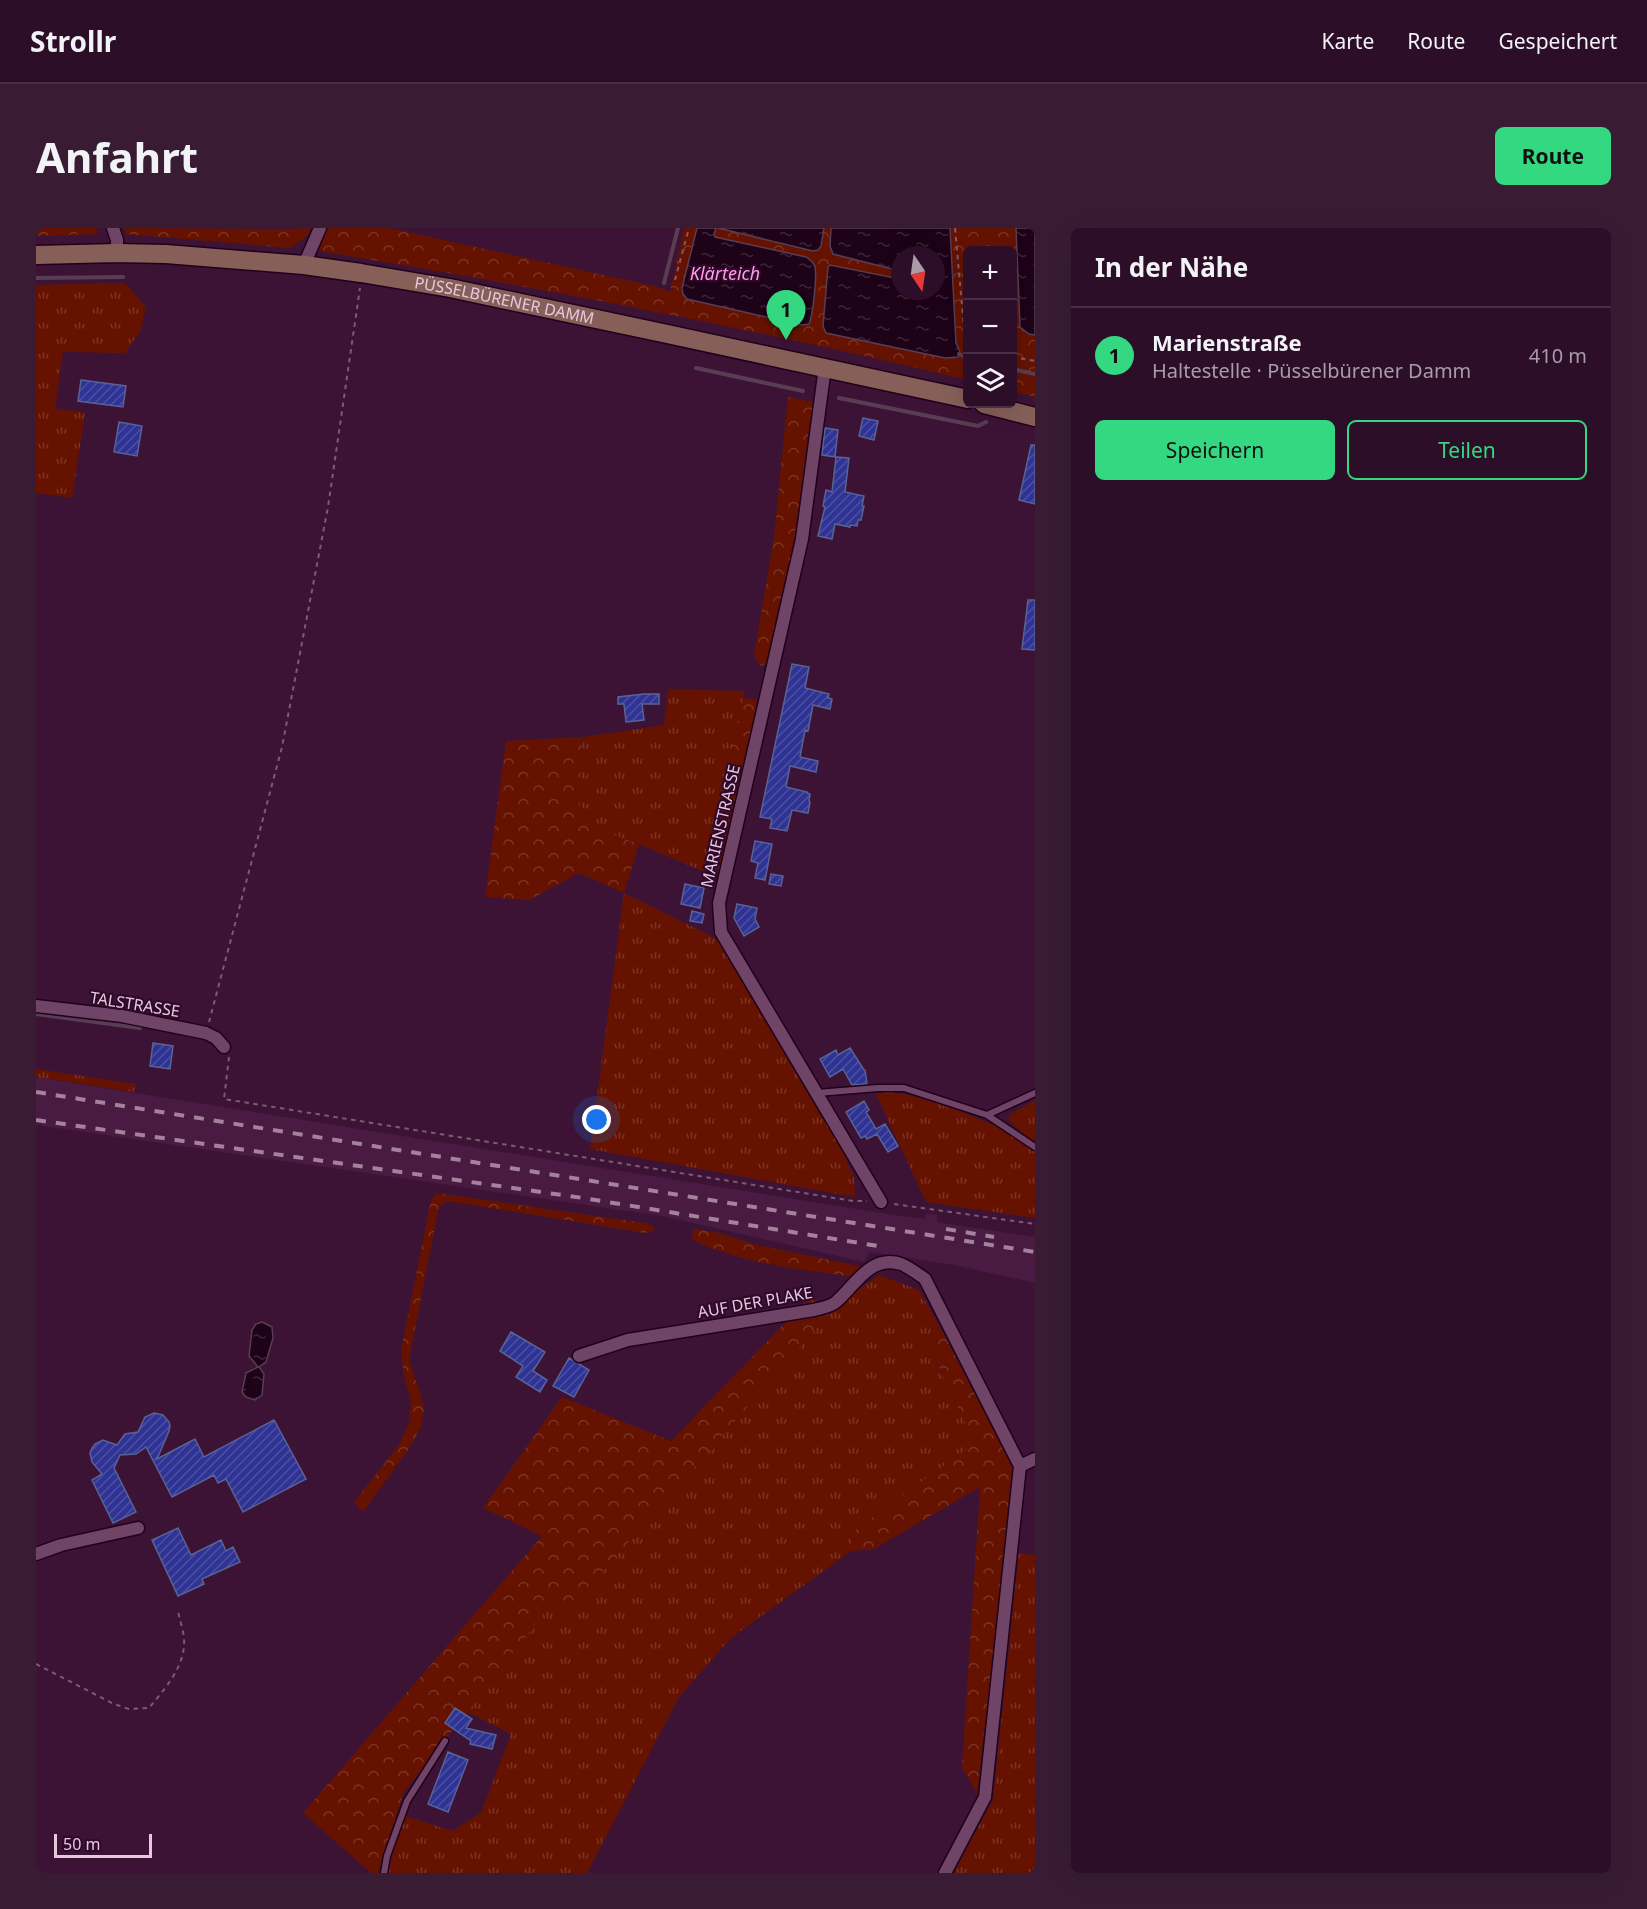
<!DOCTYPE html>
<html lang="de">
<meta charset="utf-8">
<style>
body{margin:0;font-family:"Noto Sans",sans-serif;background:#391c34;color:#f1f3f6}
.controls{position:absolute;right:18px;top:18px;display:grid;overflow:hidden;border-radius:9px;box-shadow:0 6px 24px #0002}
.controls button{width:54px;height:54px;display:grid;place-items:center;padding:0;border:0;border-bottom:2px solid #482e45;background:#2d0e28;color:#f1f3f6;font:30px sans-serif}
.compass{position:absolute;left:855px;top:18px;width:54px;height:54px;border-radius:50%;background:#2d0e28;box-shadow:0 6px 24px #0002;rotate:167deg}
.scale{position:absolute;left:18px;bottom:15px;width:98px;box-sizing:border-box;padding-left:6px;border:3px solid #e4c9dd;border-top:0;font-size:16px;line-height:21px;white-space:nowrap;color:#e4c9dd;-webkit-text-stroke:4px #31092b;paint-order:stroke}
.you{position:absolute;left:561px;top:892px;width:21px;height:21px;margin:-15px;border:4px solid #fff;border-radius:50%;background:#1a73e8;box-shadow:0 0 0 9px #1a73e833}
.badge{display:grid;place-items:center;width:39px;height:39px;border-radius:50%;background:#33d881;color:#111;font-size:20px;font-weight:700}
.pin{position:absolute;translate:-50% -50px;filter:drop-shadow(0 2px 3px #0008)}
.pin::after{content:'';position:absolute;top:32px;width:21px;height:18px;background:inherit;clip-path:polygon(0 0,100% 0,50% 100%)}
.list{margin:0;padding:0;list-style:none}
h2{display:flex;justify-content:space-between;align-items:center;height:78px;margin:0;padding:0 24px;font-size:26px}
h2 small{font-size:20px;font-weight:400;color:#a79ca8}
.list li{display:grid;grid-template-columns:39px 1fr auto;gap:18px;align-items:center;box-sizing:border-box;height:96px;padding:0 24px;border-top:2px solid #482e45}
.list b{display:block;font-size:22px;white-space:nowrap}
.list p{margin:0;font-size:20px;white-space:nowrap;color:#a79ca8}
.list em{font-size:20px;font-style:normal;color:#a79ca8}
.actions{display:flex;gap:12px;padding:18px 24px}
.actions a{flex:1;padding:14px 0;border:2px solid #33d881;border-radius:9px;text-align:center;font-size:21px;color:#33d881}
.actions .main{background:#33d881;color:#111}
.icon{flex:none;width:33px;height:33px;fill:none;stroke:currentColor;stroke-width:2;stroke-linecap:round;stroke-linejoin:round}
.map{position:relative;flex:none;width:999px;height:1645px;overflow:hidden;border-radius:9px}
header{display:flex;align-items:center;gap:36px;box-sizing:border-box;height:84px;padding:0 30px;background:#2d0e28;border-bottom:2px solid #482e45}
header strong{font-size:28px}
nav{display:flex;gap:33px;margin-inline-start:auto;font-size:21px}
.intro{display:flex;align-items:center;justify-content:space-between;box-sizing:border-box;height:144px;padding:0 36px}
h1{margin:0;font-size:42px}
.button{padding:15px 27px;border-radius:9px;background:#33d881;color:#111;font-size:21px;font-weight:700}
main{display:flex;gap:36px;padding:0 36px}
aside{flex:1;background:#2d0e28;border-radius:9px;box-shadow:0 6px 24px #0002}
.map>svg:first-child{display:block}
</style>
<header>
<strong>Strollr</strong>
<nav><a>Karte</a><a>Route</a><a>Gespeichert</a></nav>
</header>
<div class="intro"><h1>Anfahrt</h1><a class="button">Route</a></div>
<main>
<div class="map">
<svg width="999" height="1645" viewBox="0 0 999 1645">
<defs>
<pattern id="grass-tufts" width="24" height="20" patternUnits="userSpaceOnUse" patternTransform="scale(1.5)"><rect width="24" height="20" fill="#651300"/><path d="M3 7l-1-3M5 7V3M7 7l1-3M15 17l-1-3M17 17v-4M19 17l1-3" fill="none" stroke="#7b3425"/></pattern>
<pattern id="forest-crowns" width="20" height="18" patternUnits="userSpaceOnUse" patternTransform="scale(1.5)"><rect width="20" height="18" fill="#651300"/><path d="M2 6a3 3 0 1 1 6 0M12 15a3 3 0 1 1 6 0" fill="none" stroke="#7b3425"/></pattern>
<pattern id="water-ripples" width="26" height="14" patternUnits="userSpaceOnUse" patternTransform="scale(1.5)"><rect width="26" height="14" fill="#1d0218"/><path d="M2 4q2-2 4 0t4 0M15 11q2-2 4 0t4 0" fill="none" stroke="#3e2639"/></pattern>
<pattern id="building-hatch" width="6" height="6" patternUnits="userSpaceOnUse" patternTransform="scale(1.5)"><rect width="6" height="6" fill="#2f3393"/><path d="M-1 1l2-2M0 6l6-6M5 7l2-2" fill="none" stroke="#4d4fa2"/></pattern>
</defs>
<rect width="100%" height="100%" fill="#3c1335"/>
<path fill="#491a42" d="M0 849 865 988 889 991 890 985 901 987V994L999 1009V1055L918 1037 833 1024 828 1034 626 988 0 897Z"/>
<path fill="url(#grass-tufts)" d="M89 55 110 79 105 102 89 125 27 124 19 180 49 185 36 270 0 265V57Z
M632 461 709 463 669 644 603 616 567 603 543 577 547 509 628 497Z
M588 665 687 714 795 894 784 900 804 932 810 933 818 948 819 969 554 921Z
M0 841 100 856 98 864 0 849Z
M845 864H856L883 869 906 876 963 899 999 922V990L890 974 840 866Z
M999 872V912L997 913 973 893V887Z
M843 1047 883 1062 907 1105 899 1111 897 1127 939 1215 815 1305V1323L695 1410 643 1469 551 1645H353L355 1630 370 1588 416 1603 445 1585 475 1506 431 1484 519 1371 533 1382 799 1079Z
M983 1325 999 1327V1645H918L957 1571Z"/>
<path fill="url(#forest-crowns)" d="M0 0H60L62 6 0 8Z
M88 0 251 1 275 0 270 9 254 20 90 6Z
M292 0H353L622 59 634 64 648 0H661L646 60 775 92 780 40 679 9 678 6 680 0H682L777 23 787 9 788 0H795L794 18 797 26 864 43V51L794 37 790 105 909 130 921 122 914 0H980L981 29 993 106 999 107V169L977 163 976 22H932L931 152C717 100 501 59 283 23L285 13Z
M752 169 778 174 760 311 731 435 724 438 718 427 738 309Z
M707 469 724 473 687 642 670 638Z
M547 509 543 577 567 603 603 616 588 665 543 645 493 672 449 669 470 513Z
M795 894 818 934 804 932 784 900Z
M401 965 609 995 618 999 617 1003 609 1005 411 973 403 978 373 1132 385 1168 388 1183 385 1199 372 1222 327 1284 318 1274 363 1217 373 1195 375 1173 368 1149 365 1122 395 972Z
M658 1001 683 1005 717 1016 827 1039 818 1049C764 1041 705 1036 655 1011Z
M773 1070 799 1079 533 1382 519 1371 368 1564 342 1645H335L267 1585 506 1308 447 1280 526 1169 635 1213Z
M907 1105 979 1243 941 1566 926 1539 944 1259 838 1321 815 1323V1305L939 1215 897 1126 899 1111Z"/>
<path fill="url(#water-ripples)" stroke="#593e53" stroke-width="1.5" d="M661 0H680L678 6 679 9 770 29C774 32 778 34 779 39 781 49 777 87 773 96L766 97 651 71 647 66 646 60Z
M682 0H788L785 18 782 22 777 23Z
M795 0H914L920 115 924 124 922 129 909 130 790 105 787 98 792 39 794 37 864 51V63H900V27H864V43L797 26 794 18Z
M980 0H999V107L993 106 984 99Z
M226 1094 236 1099 237 1110 230 1134 223 1139 228 1146 226 1167 219 1172 210 1169 206 1164 210 1145 222 1139 213 1128 216 1102 220 1096Z"/>
<g fill="none" stroke-linecap="round" stroke-linejoin="round">
<path stroke="#593e53" stroke-width="4" d="M0 50 87 49
M628 55 642 0
M923 126 932 130
M660 140 767 163
M976 141 999 146
M803 170 942 198 950 194
M0 786 104 800"/>
</g>
<path fill="url(#building-hatch)" stroke="#596395" stroke-width="1.5" d="M45 152 90 158 87 179 42 173Z
M827 190 842 193 838 212 823 208Z
M83 194 106 198 101 228 78 224Z
M789 200 802 202 799 229 786 227Z
M995 217H999V276L983 272Z
M800 229 813 230 809 264 828 268 826 278H828L825 292H822L821 298 814 297V299L799 296 796 311 782 308 789 279 787 278 790 262 796 264Z
M992 372H999V422L986 421Z
M756 436 773 439 769 460 793 466 792 470 796 471 794 481 777 477 772 503 769 502 764 529 782 533 780 544 754 538 750 559 771 564V565L774 566 773 573 774 574 772 585 756 582 751 603 734 600 736 591 724 589Z
M608 466H623V476H606L608 492 590 494 588 476H582V469Z
M719 613 736 616 729 652 719 650 722 635 715 633Z
M735 646 747 648 745 658 733 656Z
M649 656 668 660 664 680 645 676Z
M701 676 721 680 719 691 723 699 708 708 698 690Z
M656 683 668 686 666 695 654 693Z
M117 815 137 818 134 841 114 838Z
M814 820 828 842H829L831 856 816 857 807 841 794 849 784 831 800 822 802 827Z
M828 873 833 882 830 884 840 901 849 896 862 918 852 924 841 906 831 911 829 908 825 910 810 884Z
M475 1104 509 1124 497 1143 511 1152 504 1164 480 1149 487 1138 464 1123Z
M533 1130 553 1142 538 1169 517 1158Z
M118 1185 127 1187 133 1194 134 1198 133 1203 121 1231 159 1211 168 1229 238 1192 270 1251 207 1284 190 1251 182 1255 178 1247 136 1269 110 1219 100 1226 84 1227 78 1240 100 1284 77 1295 56 1252 66 1246 56 1234 54 1225 56 1220 59 1216 67 1212 81 1217 89 1206 102 1204 109 1189Z
M142 1300 155 1327 185 1312 190 1323 197 1319 204 1334 166 1351 168 1356 142 1368 116 1312Z
M419 1480 436 1491 430 1500 460 1507 456 1521 434 1516 435 1513 409 1495Z
M412 1524 432 1532 412 1584 392 1576Z"/>
<g fill="none" stroke-linecap="round" stroke-linejoin="round">
<defs>
<path id="lane" d="M781 865 842 860H868L951 887 999 919
M951 887 999 865
M348 1645 351 1628 371 1573 409 1513"/>
<path id="street" d="M77 0 81 12V25
M268 37 284 0
M789 139 766 311 683 675 685 704 845 974
M0 778 86 788 170 805 180 810 188 819
M543 1128 592 1112 778 1082C785 1080 794 1079 800 1074 819 1058 834 1026 865 1036 873 1039 882 1046 889 1051L984 1238 949 1569 909 1645
M984 1238 999 1231
M0 1326 25 1317 102 1300"/>
<g id="secondary">
<path id="s1" d="M0 27 81 25 130 26 268 37 325 45 414 60 636 107 932 171"/>
<path d="M948 176 999 189"/>
</g>
</defs>
<use href="#lane" stroke="#21001c" stroke-width="9"/>
<use href="#street" stroke="#21001c" stroke-width="15"/>
<use href="#secondary" stroke="#21001c" stroke-width="21"/>
<path stroke="#7e5a77" stroke-width="2" stroke-dasharray="4.5 4.5" stroke-linecap="butt" d="M919 0 929 111 932 113
M639 52 653 0
M976 129 999 133
M173 794 246 519 292 279 324 60
M193 829 188 871 817 973H831
M858 976 999 996
M0 1436 78 1476 93 1481 113 1480C127 1463 147 1441 148 1417 149 1406 144 1394 142 1383"/>
<use href="#lane" stroke="#704467" stroke-width="6"/>
<use href="#street" stroke="#704467" stroke-width="12"/>
<use href="#secondary" stroke="#865f59" stroke-width="18"/>
<path stroke="#a3839c" stroke-width="4" stroke-dasharray="10 10" stroke-linecap="butt" d="M0 864 999 1024
M0 892 547 970 848 1019
M910 1001 958 1009"/>
</g>
<g text-anchor="middle" dominant-baseline="central" stroke-width="4.5" stroke-linejoin="round" paint-order="stroke">
<g font-size="16" fill="#e4c9dd" stroke="#31092b">
<text stroke="none"><textPath href="#s1" startOffset="472">PÜSSELBÜRENER DAMM</textPath></text>
<text transform="translate(684 598) rotate(-77)">MARIENSTRASSE</text>
<text transform="translate(99 776) rotate(9)">TALSTRASSE</text>
<text transform="translate(719 1074) rotate(-10)">AUF DER PLAKE</text>
</g>
<g font-size="18" font-style="italic" fill="#fe9eea" stroke="#31092b">
<text x="689" y="45">Klärteich</text>
</g>
</g>
</svg>
<div class="controls">
<button>+</button>
<button>−</button>
<button><svg class="icon" aria-label="layers" viewBox="0 0 24 24"><path d="M12 4l9 5-9 5-9-5zM3 14l9 5 9-5"/></svg></button>
</div>
<svg class="compass" viewBox="-18 -18 36 36"><path d="M0-13l5 13h-10z" fill="#e53935"/><path d="M0 13l5-13h-10z" fill="#a79ca8"/></svg>
<div class="scale">50 m</div>
<div class="you"></div>
<div class="pin badge" style="left:750px;top:112px">1</div>
</div>
<aside>
<h2>In der Nähe<small></small></h2>
<ul class="list">
<li><span class="badge">1</span><div><b>Marienstraße</b><p>Haltestelle · Püsselbürener Damm</p></div><em>410 m</em></li>
</ul>
<div class="actions"><a class="main">Speichern</a><a>Teilen</a></div>
</aside>
</main>
